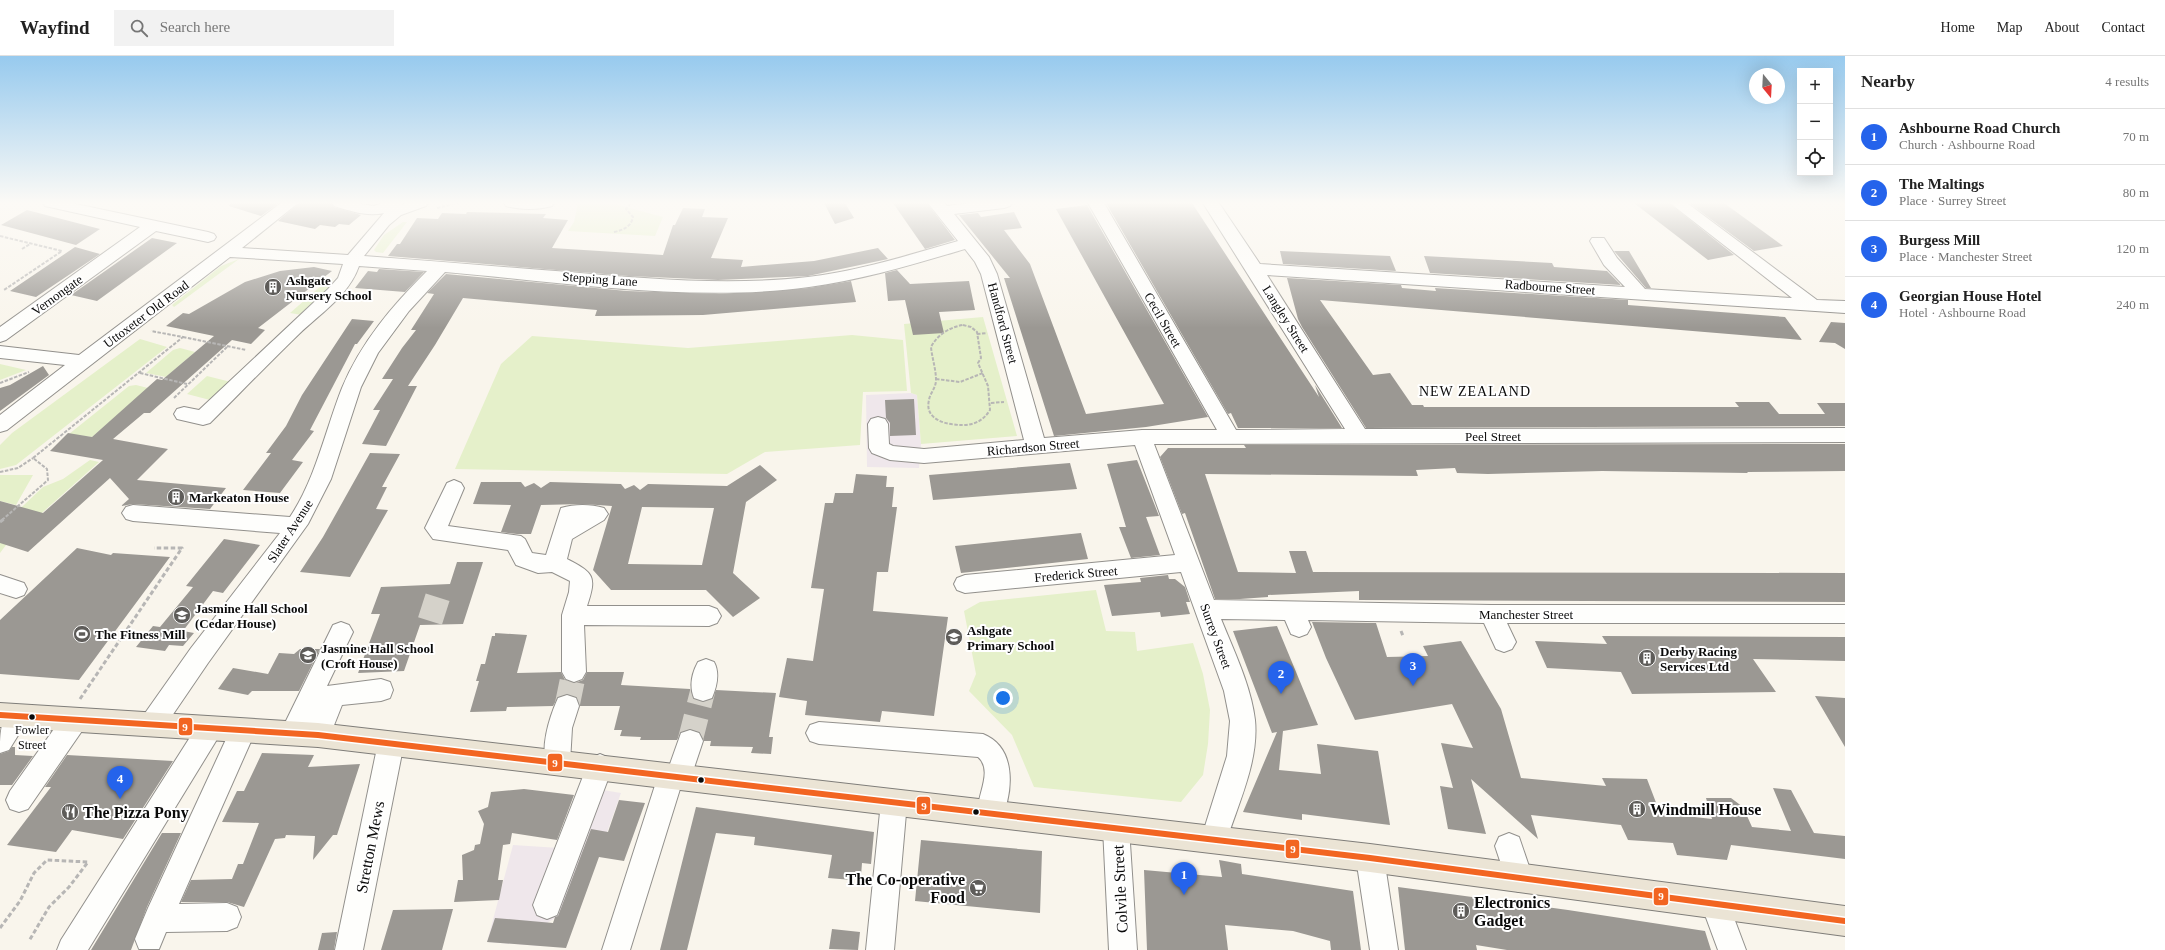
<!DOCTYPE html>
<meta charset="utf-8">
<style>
body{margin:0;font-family:"Times New Roman",serif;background:#f2f2f2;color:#222}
.controls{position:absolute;right:12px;top:12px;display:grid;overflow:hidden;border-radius:0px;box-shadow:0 4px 16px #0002}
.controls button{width:36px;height:36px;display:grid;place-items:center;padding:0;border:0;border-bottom:1px solid #e0e0e0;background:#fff;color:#222;font:20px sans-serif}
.compass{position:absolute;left:1749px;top:12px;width:36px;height:36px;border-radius:50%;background:#fff;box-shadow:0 4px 16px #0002;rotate:162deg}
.you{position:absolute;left:1003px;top:642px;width:14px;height:14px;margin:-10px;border:3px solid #fff;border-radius:50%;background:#1a73e8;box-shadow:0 0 0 6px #1a73e833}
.badge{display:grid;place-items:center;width:26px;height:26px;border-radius:50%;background:#2563eb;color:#fff;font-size:13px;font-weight:700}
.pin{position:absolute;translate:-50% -33px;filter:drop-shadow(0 1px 2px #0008)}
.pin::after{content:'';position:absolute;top:21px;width:14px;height:12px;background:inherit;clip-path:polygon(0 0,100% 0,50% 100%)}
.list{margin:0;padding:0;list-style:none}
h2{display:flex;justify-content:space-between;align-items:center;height:52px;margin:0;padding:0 16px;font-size:17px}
h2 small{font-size:13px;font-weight:400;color:#767676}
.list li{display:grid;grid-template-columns:26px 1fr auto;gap:12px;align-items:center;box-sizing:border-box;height:56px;padding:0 16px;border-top:1px solid #e0e0e0}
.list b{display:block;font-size:15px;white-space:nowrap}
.list p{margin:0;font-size:13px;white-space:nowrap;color:#767676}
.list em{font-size:13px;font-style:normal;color:#767676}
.icon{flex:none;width:22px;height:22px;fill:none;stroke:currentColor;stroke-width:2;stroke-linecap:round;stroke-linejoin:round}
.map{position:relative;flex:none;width:1845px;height:894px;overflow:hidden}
header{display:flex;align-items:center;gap:24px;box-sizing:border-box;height:56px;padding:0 20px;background:#fff;border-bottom:1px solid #e0e0e0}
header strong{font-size:19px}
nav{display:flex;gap:22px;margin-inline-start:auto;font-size:14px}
.search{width:280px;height:36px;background:#f2f2f2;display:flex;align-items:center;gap:10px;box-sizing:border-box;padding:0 14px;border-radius:0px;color:#767676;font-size:15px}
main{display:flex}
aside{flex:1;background:#fff}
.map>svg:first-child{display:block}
</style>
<header>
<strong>Wayfind</strong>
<div class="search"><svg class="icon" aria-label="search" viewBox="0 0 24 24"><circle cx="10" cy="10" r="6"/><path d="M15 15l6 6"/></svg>Search here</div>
<nav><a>Home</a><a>Map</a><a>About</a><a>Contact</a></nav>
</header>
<main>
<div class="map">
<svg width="1845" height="894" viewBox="0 0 1845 894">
<rect width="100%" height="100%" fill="#f9f5ec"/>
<path fill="#efe7eb" d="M911 337 917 339 921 388 919 412 867 411 866 339Z
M579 730 621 737 575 866 555 862 547 867 540 890 487 886 513 789 559 792Z"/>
<path fill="#e5f0ca" d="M578 147 615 148 663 161 655 180 568 175 574 166Z
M403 166H407L383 197 376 196 374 194 384 179Z
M239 203 174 251 172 249 221 210Z
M330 222 333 224 329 233 302 259 290 257Z
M983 261 1017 380 921 388 917 339 911 337 904 268Z
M852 279 903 284 907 335 863 336 860 389 765 396 727 418 455 413 501 308 532 280 688 292Z
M140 283 167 291 16 409 0 413V389L12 377Z
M180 292 195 296 166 321 146 317 173 294Z
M0 308 26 314 0 324Z
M207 320 231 326 210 344 187 338Z
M136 329 148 332 92 381 69 378 129 330Z
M90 404 99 406 6 489 0 497V477L6 466 43 431 63 423Z
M0 419H33L16 449 0 445Z
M1096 534 1106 575 1135 576 1137 595 1193 587 1203 618 1210 654 1208 688 1203 719 1181 746 1034 731 1012 679 969 635 976 618 964 555 980 546Z"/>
<path fill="#9b9893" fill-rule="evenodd" d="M230 147H279L261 160 229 150Z
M299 147H331L334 151 361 159 349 169 339 168 335 171 320 169 315 173 278 165Z
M824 147H845L854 162 835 168Z
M893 147H927L955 184 925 193Z
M1106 147H1192L1319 341 1315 329 1342 372H1238L1231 357 1228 358Z
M1634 147H1669L1734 199 1708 204Z
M1689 147H1724L1783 190 1754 195Z
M1087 149 1208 361 1146 371 1054 380 1004 222H1010L959 159 978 157 981 161 1014 156 1022 172 1004 174 1030 208 1086 358 1164 348 1056 153Z
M683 152 705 153 702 161 728 162 711 202 743 204 741 211 814 205 878 192 888 203 808 220 718 224 629 220 388 200 397 188H400L417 162 438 163 442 157 466 158 467 156 546 158 543 162 568 164 552 192 663 199 673 169H675Z
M27 154 100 173 76 189 1 169Z
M152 182 177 187 97 245 71 239Z
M75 191 100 198 36 241 10 235Z
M1280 195 1390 200 1396 215 1283 208Z
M1614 195H1629L1651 232H1646Z
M1424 200 1552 207 1554 211 1607 215 1621 229 1430 217Z
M314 211 332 215 258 272 265 274 251 288 232 284 150 357H144L113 383 168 393 137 424 226 432 210 453 133 448 121 450 129 443 110 422 28 496 0 487V445L43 457 103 404 50 395 68 377 92 381 157 323 162 324 214 280 166 270 183 257 189 258 245 226 280 215Z
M379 213 424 216 405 236 355 232 368 215 377 216Z
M897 214 910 228 969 225 975 254 939 256 944 277 913 279 905 244 888 245 885 217Z
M446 218 627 235 719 238 809 232 851 225 856 246 703 259 595 260 597 254 463 242 435 289 408 330H417L386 390 362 388 380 354H373L393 323H382L402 292 416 274H411L434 238 427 237Z
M1287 222 1401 229 1402 232 1436 235 1435 232 1628 244V249L1785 261 1802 284 1320 244 1373 319 1390 317 1412 349H1423L1424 351H1739L1735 346H1769L1779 358H1825L1817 347H1845V370L1366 372 1302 271 1298 263Z
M352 263 374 265 357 288H355L310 374 314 375 292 404 303 406 280 437 243 434 271 397H266L286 370 302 339Z
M1831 266 1845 267V293L1835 287 1819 286Z
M43 310 49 319 0 355V332L10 329Z
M914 343 916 379 890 380V367L886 362 885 344Z
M1845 388V415L1747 416 1748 417 1602 415 1488 418 1457 417 1455 412 1416 414 1418 420 1205 418 1238 516 1296 517 1289 495H1306L1313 516 1845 517V546L1359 544V535L1268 539V541L1240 543H1215L1185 457 1182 458 1160 401 1168 392H1246L1244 389Z
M370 397 400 398 382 431H387L376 453 388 454 350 521 300 516 323 481Z
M1137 404 1159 460 1146 461 1160 499 1131 502 1119 471H1126L1107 408Z
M1070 407 1077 433 933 444 929 419Z
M760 409 777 424 746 446 733 517 760 542 733 561 706 534H611L593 514 612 450 583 448 541 449 531 478H517L501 476 511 449 473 448 481 426H521L525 431 534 427 541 432 550 426 621 428 625 433 634 429 640 434 648 428 727 430ZM642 451 714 452 702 509 628 508Z
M856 418 887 420 886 431H894L892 451H897L888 516H877L873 555 948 561 934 660 882 655 880 666 805 659 807 645 779 641 787 602 813 605 824 533 811 532 825 447H833L835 437H853Z
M1081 477 1088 503 961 517 955 490Z
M224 483 260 489 223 537 213 535 183 575 194 577 183 590 169 589 165 595 136 591 153 570 160 571 193 531 186 530Z
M77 492 111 499 113 497 170 501 79 624 0 618V564Z
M457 506H483L463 568 420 569 404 615 358 617 380 558H371L381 531 450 528Z
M1168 519 1169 523H1175L1185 531 1190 546H1186L1190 558 1161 561 1160 556 1112 560 1104 529 1141 526 1140 522Z
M1312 566 1376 567 1387 601 1428 600 1423 590 1461 585 1501 653 1521 722 1606 730 1602 722 1647 723 1660 757 1712 763 1706 742H1731L1743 751 1752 771 1791 775 1773 732 1791 734 1814 777 1845 780V803L1731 789 1727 804 1677 799 1673 787 1628 784 1621 769 1531 759 1538 783 1471 723 1486 778 1448 773 1440 730 1453 732 1441 687 1473 692 1452 648 1355 664 1326 602Z
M1277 570 1318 669 1283 675 1279 714 1321 718 1317 688 1378 695 1390 769 1302 758V764L1243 756 1277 676 1272 677 1233 575Z
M495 577 527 579 517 617 561 616 565 624 575 627 583 624 587 616H624L621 629 690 633 693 642 703 646 712 643 716 634 776 637 769 681H773L771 698 751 697 753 691 710 690 711 685H704L700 676 690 673 681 676 677 684H640L641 681 620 680 622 674H614L620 650H580L577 641 567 638 558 641 553 650 507 651 506 655 470 656 479 625H476L481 608H485L492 580H495Z
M1602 580 1845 581V605L1753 603 1776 636 1632 638 1621 616 1547 612 1535 585 1607 588Z
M300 593H320L299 635H252L248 639 218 633 233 612 268 618 279 597 294 598Z
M1815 640 1845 642V691Z
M12 691H15V699L33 700 12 729H0V698L9 695Z
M262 697 314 699 308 711 360 708 337 779H333L313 804 315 780 286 779 285 782 275 783 244 851 227 846H181L191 824 232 823 238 808H243L259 767 222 766 237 735H244Z
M67 699 173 705 123 783 72 774 56 796 7 789 51 731H45Z
M524 733 574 739 557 784 512 777 510 788 503 789 498 824H503L499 844 454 846 458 824H463L462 799 474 794 475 789 480 788 484 768 478 755 488 751 491 736Z
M619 744 645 747 624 805 599 801 566 892 487 886 495 862 553 867 555 861 558 860 591 773 608 776Z
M696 751 874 776 871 808 862 807 861 820 853 819 852 824 828 822 832 799 754 789 755 781 716 777 687 894H660Z
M162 777H181L147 851 131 894H91Z
M921 784 1042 795 1040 857 915 845Z
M1219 804 1241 808 1242 818 1353 835 1361 894H1331L1330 885 1293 875 1225 869 1228 894H1147L1144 814 1222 821Z
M1398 831 1568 854 1705 875 1711 894H1507L1476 889 1477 894H1405Z
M453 853 442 894H381L393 854Z
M832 873 860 876 858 894 829 893Z
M337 876 334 894H318L322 877Z"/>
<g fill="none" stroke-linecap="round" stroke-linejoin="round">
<path stroke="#d5d2ca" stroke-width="25" stroke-dasharray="25 12" stroke-linecap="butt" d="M430 565 438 540
M567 650 574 616
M690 685 703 634"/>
<defs>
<path id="minor" d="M43 147H71L208 176 214 178 216 181 214 184 208 186 156 175 6 284 0 286V271L140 171 45 150Z
M281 147H298L242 192 348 199 384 157C367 161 351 155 334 150L332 147H355L374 150 383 147H402L401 149 406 147H428L426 150 401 159 389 169 364 200C433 205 501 211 569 216 648 223 729 230 808 221 859 215 909 199 958 185L928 147H944L947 150 971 147H1012L1010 150 1004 152 954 158 989 201 997 218 1044 382 1142 374H1217L1088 147H1104L1236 374 1345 373 1203 147H1219L1260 208 1625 231 1604 209 1590 185 1592 182H1604L1617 202 1645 233 1792 242 1670 147H1687L1817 244 1845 245V257L1267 219 1365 373 1845 372V386L1154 388 1214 544 1491 549H1845V567H1507L1516 586 1512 593 1504 596 1496 593 1484 567 1308 564 1311 571 1307 578 1299 581 1291 578 1285 564 1221 563C1234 595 1251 630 1255 664 1259 704 1239 746 1227 783L1224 792 1214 796 1204 792 1201 783 1227 700 1230 665 1224 635 1181 516 965 537 957 534 954 528 957 522 965 519 1175 499 1135 389 924 407 890 404 872 397 869 392 868 368 871 363 878 361 885 363 888 368 889 388 893 390 924 393 1024 384 981 218 975 206 965 193C914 208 862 224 809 231 692 247 562 226 445 216L409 255 378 297 361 331 331 423 308 468 208 607 161 676 152 679 143 676 140 668 143 660 191 592 280 477 133 465 126 463 122 457 126 451 133 449 290 461C316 422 325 375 342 332 361 286 393 249 427 215L359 210C349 239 321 257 299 278 269 307 240 337 210 367L203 369 177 363 174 358 177 353 184 351 199 354 328 233 338 222 343 208 230 201 7 374 0 376V359L65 309 0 302V290L79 299Z
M504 147H554L552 150C539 154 519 154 506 150Z
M454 424 461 427 464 432 448 470 521 480 525 483 532 497 546 499 561 452C574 448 591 448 604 452L608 458 604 464 572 483 567 503C594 517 597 520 587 550H709L717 553 721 560 717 567 709 570 584 569 586 616 582 623 574 626 566 623 562 616V559L569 536 570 525 552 516 538 517 516 509 508 494 433 483 425 472 447 427Z
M0 519 24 527 27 533 24 539 16 542 0 537Z
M341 566 349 569 353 576 327 630 381 623 390 626 393 634 390 642 381 645 342 649 327 687 318 690 309 687 305 679 309 669 302 685 293 688 284 685 280 677 284 669 333 569Z
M706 603 714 606C720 617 717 630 712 642L703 645 694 642C689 630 692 617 698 606Z
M567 639 576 642 579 650 572 672 570 706 566 714 557 718 548 714C539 694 549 662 558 642Z
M18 649 27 652 30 660 9 694 0 697C0 677 0 657 18 649Z
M75 653 84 656 87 664 84 672 28 753 19 756 10 753 6 744 10 735 66 656Z
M210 661 219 664 222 672 219 680 88 894H57L61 884 201 664Z
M243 663 252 666 256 674 179 848 227 847 237 851 241 861 237 871 227 875 166 876 159 893H139L135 883 148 852 234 666Z
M819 666 983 678C1018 692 1013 738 1000 766L991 770 982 766C981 763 978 760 978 757 976 740 994 715 978 701L819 688 810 685 806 677 810 669Z
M690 674 699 677 703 685 688 730 680 733 630 894H602L658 720 662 712 670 708 681 677Z
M391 676 400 679 404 687 363 894H335L378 687 382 679Z
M600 698 609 702 613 710 557 859 547 863 537 859 533 849 587 710 591 702Z
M894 734 903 737 907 746 894 894H866L881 746 885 737Z
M1116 759 1125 763 1129 772 1137 894H1109L1103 772 1107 763Z
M1509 777 1519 781 1533 822 1529 832 1519 836 1509 832 1495 790 1499 781Z
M1370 789 1380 793 1384 802 1398 894H1370L1356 802 1360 793Z
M1715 834 1725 838 1746 894H1718L1701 848 1705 838Z"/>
<path id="major" d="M0 647 318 667 1370 788 1845 850V880L1370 816 318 691 0 671Z"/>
</defs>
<use href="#minor" stroke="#92908c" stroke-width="2"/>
<use href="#major" stroke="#7f7d79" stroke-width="2"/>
<path stroke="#b7b6b5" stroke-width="2" stroke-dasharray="3.5 1.5" stroke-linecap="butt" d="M437 152 458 147
M614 176C623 174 631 171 633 161L626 153 631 147
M0 180 62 195 4 234
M22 193 30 188
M963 269 971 271 977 276 981 302 978 307 988 330 990 354C983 365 974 369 962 369 947 369 924 364 929 344 930 337 936 332 936 324 936 313 932 302 931 291 937 279 950 271 963 269Z
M977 278 987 277
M183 281 246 294
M140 317 187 328
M936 323 960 326 983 317
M0 327 29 316
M174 342 227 291
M991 347 1004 346
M0 416 18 412 33 402
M2 464 48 424 47 413 33 402 183 281 151 275"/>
<path stroke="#b7b6b5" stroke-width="3" stroke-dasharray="4.5 2.5" stroke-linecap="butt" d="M0 466 4 463
M1401 575 1403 580
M80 643 182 492H154
M0 872 20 845 34 817 47 804 88 806 69 831 49 851 29 885"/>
<use href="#minor" fill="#fefefc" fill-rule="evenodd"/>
<use href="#major" fill="#ebe4d5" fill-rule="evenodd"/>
<defs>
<path id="bus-1" d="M0 659 318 679 1370 802 1845 865"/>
</defs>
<use href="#bus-1" stroke="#fff" stroke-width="9"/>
<use href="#bus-1" stroke="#f26522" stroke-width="6"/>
</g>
<linearGradient id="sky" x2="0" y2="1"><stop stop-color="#97caee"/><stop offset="0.54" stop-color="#fcfaf6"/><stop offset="1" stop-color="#fcfaf6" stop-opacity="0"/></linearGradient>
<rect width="1845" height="272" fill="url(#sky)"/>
<defs>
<symbol id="building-disc" viewBox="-11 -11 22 22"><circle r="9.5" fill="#5e5c59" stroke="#fff"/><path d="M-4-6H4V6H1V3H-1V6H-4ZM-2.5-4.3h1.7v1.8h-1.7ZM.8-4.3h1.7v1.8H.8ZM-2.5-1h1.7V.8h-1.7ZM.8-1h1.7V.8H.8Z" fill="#fff"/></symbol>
<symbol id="school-disc" viewBox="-11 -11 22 22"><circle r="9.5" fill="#5e5c59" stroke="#fff"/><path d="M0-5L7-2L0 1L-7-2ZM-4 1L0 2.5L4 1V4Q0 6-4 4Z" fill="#fff"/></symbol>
<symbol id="stadium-disc" viewBox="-11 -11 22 22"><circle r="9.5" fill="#5e5c59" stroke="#fff"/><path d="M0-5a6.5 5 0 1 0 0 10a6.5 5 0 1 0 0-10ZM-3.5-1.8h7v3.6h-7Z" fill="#fff"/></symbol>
<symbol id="restaurant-disc" viewBox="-11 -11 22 22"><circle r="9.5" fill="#5e5c59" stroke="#fff"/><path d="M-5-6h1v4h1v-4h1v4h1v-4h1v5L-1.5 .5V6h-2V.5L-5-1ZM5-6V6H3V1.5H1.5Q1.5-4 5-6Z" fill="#fff"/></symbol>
<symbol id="supermarket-disc" viewBox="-11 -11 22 22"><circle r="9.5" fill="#5e5c59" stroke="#fff"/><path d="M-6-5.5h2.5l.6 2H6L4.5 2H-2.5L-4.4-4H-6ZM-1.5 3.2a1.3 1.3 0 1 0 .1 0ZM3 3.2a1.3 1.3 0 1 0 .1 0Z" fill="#fff"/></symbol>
</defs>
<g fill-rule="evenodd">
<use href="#building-disc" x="263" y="221" width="20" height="20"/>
<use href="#building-disc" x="166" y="431" width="20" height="20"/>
<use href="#school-disc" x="172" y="549" width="20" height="20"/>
<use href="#stadium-disc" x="72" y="568" width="20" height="20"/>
<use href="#school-disc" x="944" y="571" width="20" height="20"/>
<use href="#school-disc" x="298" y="589" width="20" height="20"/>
<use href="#building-disc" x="1637" y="592" width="20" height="20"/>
<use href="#building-disc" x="1627" y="743" width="20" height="20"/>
<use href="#restaurant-disc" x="60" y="746" width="20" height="20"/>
<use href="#supermarket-disc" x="968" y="822" width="20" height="20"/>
<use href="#building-disc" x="1451" y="845" width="20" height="20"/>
</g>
<g fill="#0a0a0a" stroke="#fff" stroke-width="1.5">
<circle cx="32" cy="661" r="3.5"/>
<circle cx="701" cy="724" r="3.5"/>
<circle cx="976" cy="756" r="3.5"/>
</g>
<g text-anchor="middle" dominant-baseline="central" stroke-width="4" stroke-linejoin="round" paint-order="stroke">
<g font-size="12" fill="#0a0a0a" stroke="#fff">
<text x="32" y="674">Fowler<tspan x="32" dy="15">Street</tspan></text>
</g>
<g font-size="13" fill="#0a0a0a" stroke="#fff">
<text transform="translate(600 223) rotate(4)">Stepping Lane</text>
<text transform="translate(1550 231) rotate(4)">Radbourne Street</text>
<text transform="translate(57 239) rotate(-36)">Vernongate</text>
<text transform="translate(146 258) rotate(-37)">Uttoxeter Old Road</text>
<text transform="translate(1286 263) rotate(58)">Langley Street</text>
<text transform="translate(1163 264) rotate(60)">Cecil Street</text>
<text transform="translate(1003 267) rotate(75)">Handford Street</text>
<text x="1493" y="380">Peel Street</text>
<text transform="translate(1033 391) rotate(-5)">Richardson Street</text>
<text transform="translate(290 475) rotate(-57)">Slater Avenue</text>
<text transform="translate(1076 518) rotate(-5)">Frederick Street</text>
<text x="1526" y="558">Manchester Street</text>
<text transform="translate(1216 580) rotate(70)">Surrey Street</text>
</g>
<g font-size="13" font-weight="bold" fill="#0a0a0a" stroke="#fff" text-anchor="start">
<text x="286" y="224">Ashgate<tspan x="286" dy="15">Nursery School</tspan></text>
<text x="189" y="441">Markeaton House</text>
<text x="195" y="552">Jasmine Hall School<tspan x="195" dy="15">(Cedar House)</tspan></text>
<text x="967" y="574">Ashgate<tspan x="967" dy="15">Primary School</tspan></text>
<text x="95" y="578">The Fitness Mill</text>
<text x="321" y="592">Jasmine Hall School<tspan x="321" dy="15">(Croft House)</tspan></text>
<text x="1660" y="595">Derby Racing<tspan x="1660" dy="15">Services Ltd</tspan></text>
</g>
<g font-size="14" letter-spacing="1" fill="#0a0a0a" stroke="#fff">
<text x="1475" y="335">NEW ZEALAND</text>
</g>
<g font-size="16" font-weight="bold" fill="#0a0a0a" stroke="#fff" text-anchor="start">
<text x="1650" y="753">Windmill House</text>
<text x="83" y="756">The Pizza Pony</text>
<text x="965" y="823" text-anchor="end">The Co-operative<tspan x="965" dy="18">Food</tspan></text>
<text x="1474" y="846">Electronics<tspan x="1474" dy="18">Gadget</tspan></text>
</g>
<g font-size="16" fill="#0a0a0a" stroke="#fff">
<text transform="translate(370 791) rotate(-79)">Stretton Mews</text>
<text transform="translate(1120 833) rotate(-93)">Colvile Street</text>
</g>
</g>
<g stroke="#fff" stroke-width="1.5">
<rect x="178" y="661" width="15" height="19" rx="4" fill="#f26522"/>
<rect x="547" y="697" width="16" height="19" rx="4" fill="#f26522"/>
<rect x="916" y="740" width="15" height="19" rx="4" fill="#f26522"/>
<rect x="1285" y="783" width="15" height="20" rx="4" fill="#f26522"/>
<rect x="1653" y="831" width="16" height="19" rx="4" fill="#f26522"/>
</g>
<g font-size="11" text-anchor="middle" font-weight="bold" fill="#fff">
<text x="185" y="675">9</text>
<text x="555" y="711">9</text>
<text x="924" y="754">9</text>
<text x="1293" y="797">9</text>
<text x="1661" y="844">9</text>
</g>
</svg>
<div class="controls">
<button>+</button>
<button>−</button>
<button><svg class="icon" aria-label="locate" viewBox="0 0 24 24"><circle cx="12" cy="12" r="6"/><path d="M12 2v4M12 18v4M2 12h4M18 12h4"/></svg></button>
</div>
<svg class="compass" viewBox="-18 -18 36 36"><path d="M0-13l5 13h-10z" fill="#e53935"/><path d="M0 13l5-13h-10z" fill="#767676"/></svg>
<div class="you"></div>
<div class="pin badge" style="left:1184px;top:839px">1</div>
<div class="pin badge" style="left:1281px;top:638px">2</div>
<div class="pin badge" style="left:1413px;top:630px">3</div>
<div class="pin badge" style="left:120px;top:743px">4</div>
</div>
<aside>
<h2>Nearby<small>4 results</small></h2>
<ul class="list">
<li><span class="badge">1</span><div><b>Ashbourne Road Church</b><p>Church · Ashbourne Road</p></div><em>70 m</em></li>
<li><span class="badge">2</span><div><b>The Maltings</b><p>Place · Surrey Street</p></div><em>80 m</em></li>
<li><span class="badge">3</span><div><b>Burgess Mill</b><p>Place · Manchester Street</p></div><em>120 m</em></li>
<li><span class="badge">4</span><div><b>Georgian House Hotel</b><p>Hotel · Ashbourne Road</p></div><em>240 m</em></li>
</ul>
</aside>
</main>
